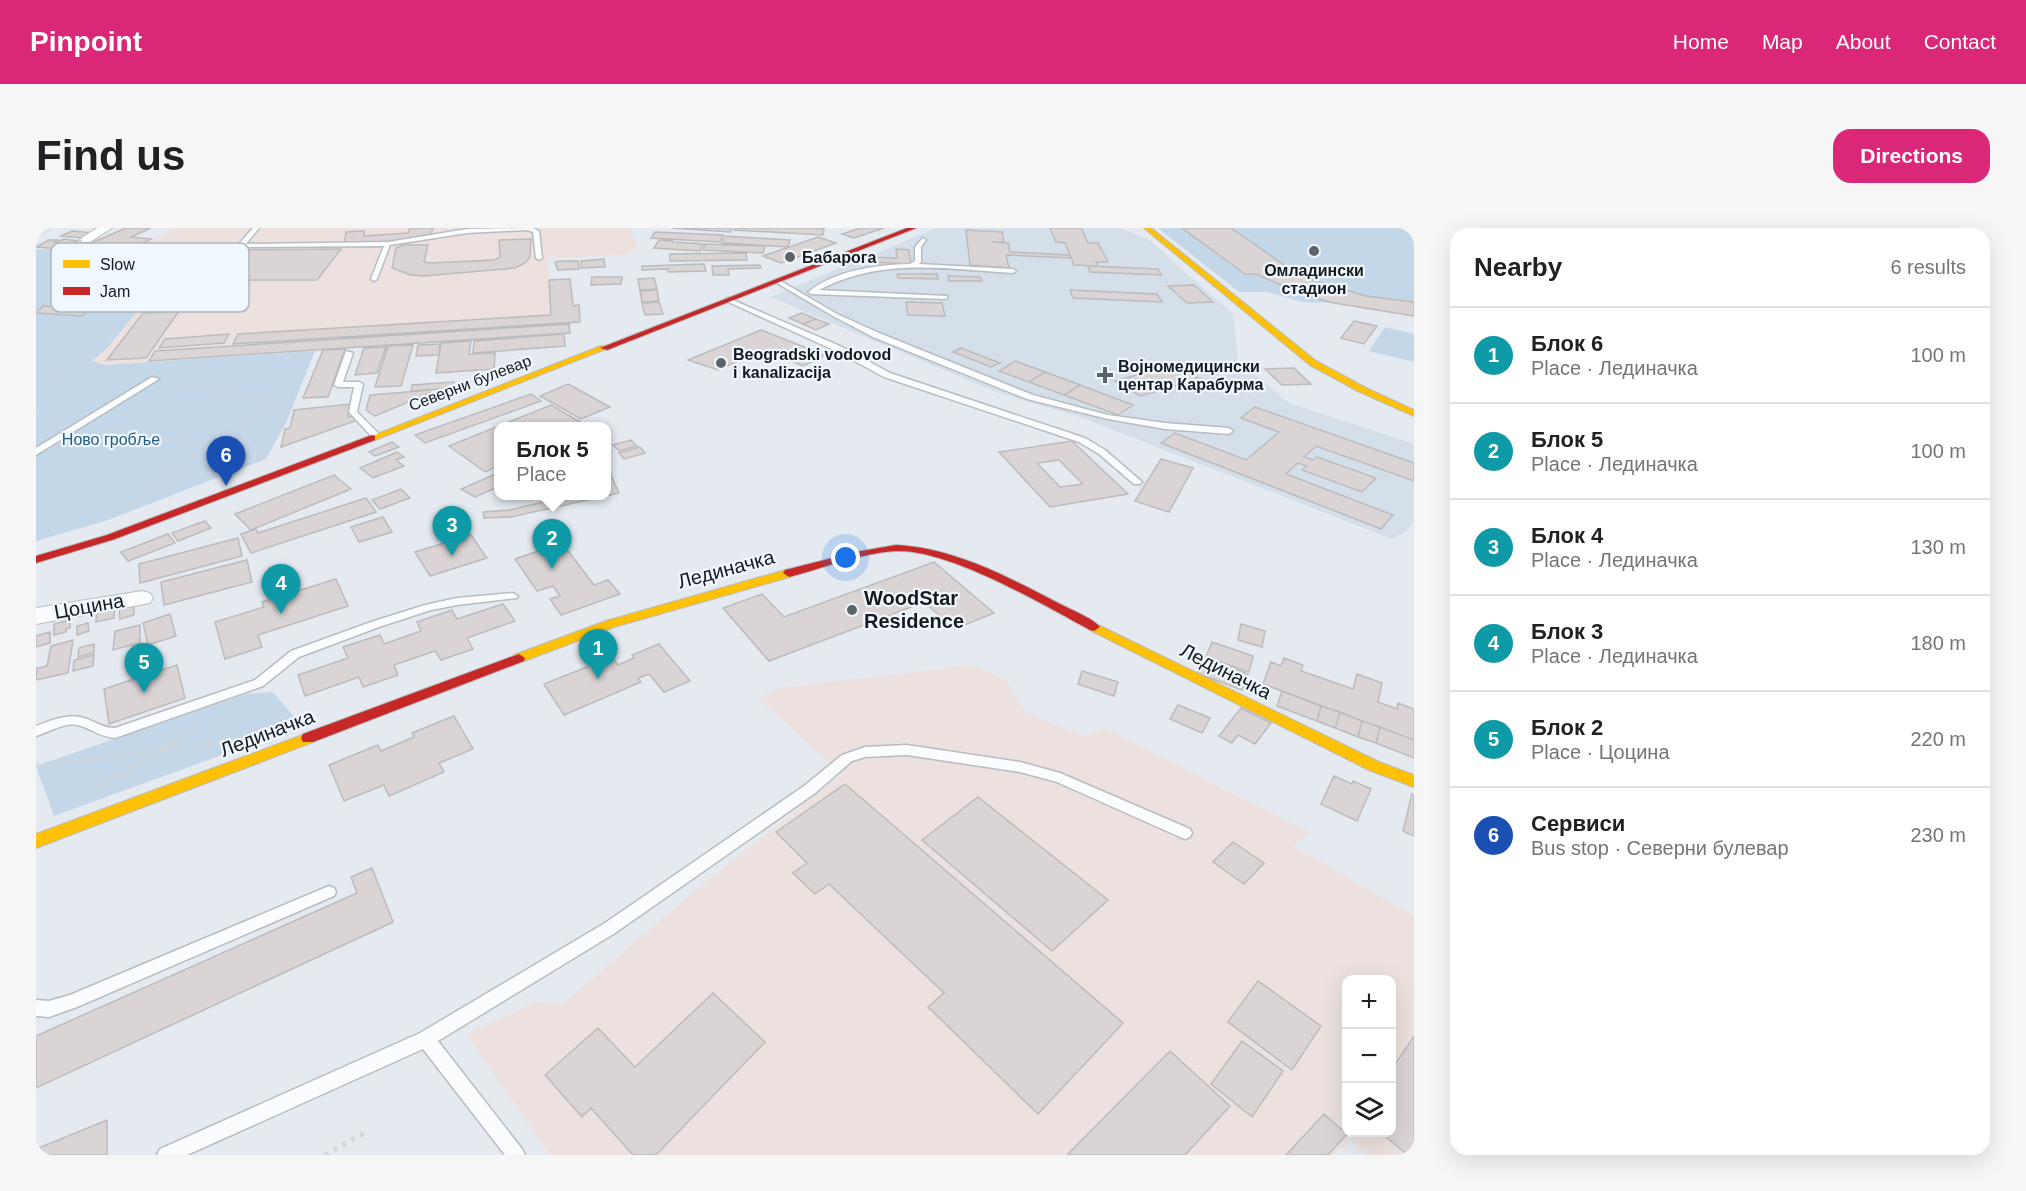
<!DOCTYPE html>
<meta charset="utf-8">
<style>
body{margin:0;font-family:Helvetica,sans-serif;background:#f6f6f6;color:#202124}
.controls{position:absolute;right:18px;bottom:18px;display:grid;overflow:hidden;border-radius:12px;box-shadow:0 6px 24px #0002}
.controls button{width:54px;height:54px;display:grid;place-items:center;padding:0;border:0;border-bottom:2px solid #e0e0e0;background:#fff;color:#202124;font:30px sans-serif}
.you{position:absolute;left:810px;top:330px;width:21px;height:21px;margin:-15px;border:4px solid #fff;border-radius:50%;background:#1a73e8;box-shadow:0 0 0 9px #1a73e833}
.badge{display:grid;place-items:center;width:39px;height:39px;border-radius:50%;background:#db2777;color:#fff;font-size:20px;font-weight:700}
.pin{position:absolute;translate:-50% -50px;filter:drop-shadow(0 2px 3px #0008)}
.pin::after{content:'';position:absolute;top:32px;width:21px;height:18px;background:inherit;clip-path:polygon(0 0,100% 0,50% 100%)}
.popup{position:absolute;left:458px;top:194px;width:117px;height:78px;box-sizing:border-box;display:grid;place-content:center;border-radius:12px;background:#fff;filter:drop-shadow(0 2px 4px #0005);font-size:20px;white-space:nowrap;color:#757577}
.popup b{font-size:22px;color:#202124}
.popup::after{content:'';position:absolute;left:50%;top:100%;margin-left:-12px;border:12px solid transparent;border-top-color:#fff}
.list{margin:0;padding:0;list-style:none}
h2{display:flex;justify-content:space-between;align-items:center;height:78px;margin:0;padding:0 24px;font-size:26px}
h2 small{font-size:20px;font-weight:400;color:#757577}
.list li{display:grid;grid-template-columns:39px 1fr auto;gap:18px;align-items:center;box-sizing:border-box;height:96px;padding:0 24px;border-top:2px solid #e0e0e0}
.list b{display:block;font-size:22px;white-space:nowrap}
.list p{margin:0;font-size:20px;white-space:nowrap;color:#757577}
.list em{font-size:20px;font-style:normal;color:#757577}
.icon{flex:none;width:33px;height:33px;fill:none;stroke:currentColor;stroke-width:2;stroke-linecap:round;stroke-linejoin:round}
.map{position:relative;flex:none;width:1378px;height:927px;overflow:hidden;border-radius:18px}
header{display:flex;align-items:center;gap:36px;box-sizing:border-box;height:84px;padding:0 30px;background:#db2777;color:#fff}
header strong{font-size:28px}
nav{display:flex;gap:33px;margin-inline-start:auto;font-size:21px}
.intro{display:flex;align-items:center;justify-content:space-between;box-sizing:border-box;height:144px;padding:0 36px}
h1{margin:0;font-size:42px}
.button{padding:15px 27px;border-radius:18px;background:#db2777;color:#fff;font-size:21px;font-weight:700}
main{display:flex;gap:36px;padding:0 36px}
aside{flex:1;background:#fff;border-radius:18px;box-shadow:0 6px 24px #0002}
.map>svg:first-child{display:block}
</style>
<header>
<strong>Pinpoint</strong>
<nav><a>Home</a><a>Map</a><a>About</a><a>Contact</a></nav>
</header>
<div class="intro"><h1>Find us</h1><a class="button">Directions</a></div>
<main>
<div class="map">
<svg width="1378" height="927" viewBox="0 0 1378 927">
<rect width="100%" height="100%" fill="#e4eaf0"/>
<path fill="#ece1de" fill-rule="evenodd" d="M140 0H593L595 1 602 20 591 27 511 30 514 52 534 51 544 94 120 123 111 134 69 137 56 133 70 121 100 85 112 80 127 58 142 51 173 23 95 22Z
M936 437 971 452 989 484 1049 509 1069 500 1274 605 1257 618 1378 688V927H1333L1314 912 1298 927H514L430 806 498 775 527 776 649 671 806 546 722 470 745 460ZM1310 752H1356V904H1310Z"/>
<path fill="#d4dfea" d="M901 0H1083L1112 11 1197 86 1202 133 1253 175 1378 216V293L1371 303 1356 311 1044 189 960 164 734 69Z"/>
<path fill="#c4d7e9" d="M1122 0H1378V88L1298 75 1266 74 1231 64H1203Z
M0 21 174 23 142 51 127 58 112 80 100 85 70 121 56 133 69 137 279 123 250 195 230 231 72 292 0 313Z
M1349 99 1378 106V134L1333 123Z
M237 464 266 498 18 588 0 538 209 466Z"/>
<path fill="#dbd4d4" stroke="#babbbd" stroke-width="1.5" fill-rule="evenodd" d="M90 0H115L95 9 115 11 95 21 55 15Z
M374 0H397L395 6 361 13 308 16 310 4 328 3V8L372 5Z
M636 0H696L694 4Z
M699 0H777L788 1 787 7 698 2Z
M825 0H848L818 10 806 6Z
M1014 0H1045L1052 15H1062L1072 34H1060L1062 38 1038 37 1029 15 1020 14Z
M1146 0H1195L1257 43 1273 51 1330 68 1378 74V88L1298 75 1270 68 1220 46H1209Z
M930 2 966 4 968 14H956L972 15 974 24 1034 27 1035 30 970 27 973 40 934 37Z
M36 3 58 5 47 10 25 8Z
M619 4 687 7 684 14 615 10Z
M689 8 754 12 752 19 686 15Z
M782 9 800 15 745 35 727 28Z
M28 11 42 13 27 21 0 19 13 12H21L18 14H21Z
M495 11 494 29 489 35 479 40 387 48 375 47 356 40 360 20 367 17H392L388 34 394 35 458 32 464 29 463 12Z
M623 12 637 13V14L667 16 664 23 618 20Z
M669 16 729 18 727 25 667 22Z
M305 21 281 52H170L202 22Z
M860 21 873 22 875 36 832 34V29L861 30Z
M710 25 711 32 634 33V26Z
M568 31 569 39 545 40V33Z
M525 33H542L543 41 522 42 519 34Z
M668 36 670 43 632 44V41L606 42V38Z
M724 37 725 40 692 41 693 47H677L676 38Z
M1052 38 1122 41 1125 47 1054 44Z
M861 46H901L902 51 862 50Z
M912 48 944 49 946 53H913Z
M556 49H586L585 56 555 57Z
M618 50 621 61 604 62 602 51Z
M534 51 537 78 543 77 544 94 197 116 202 106 515 87 513 52Z
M1158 57 1177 74 1151 75 1132 58Z
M122 58 107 81 82 84 85 80 96 79 110 59Z
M91 59 83 69 66 70 46 88 0 85 7 78 38 80 57 62Z
M158 61 145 80 122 81 136 62Z
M621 62 623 73 606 74 604 63Z
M1034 62 1121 66 1126 74 1037 70Z
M623 74 627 86 609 87 606 75Z
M870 74 906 75 909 88 872 87Z
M143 83 110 130 71 132 107 85Z
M766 85 780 91 767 96 753 90Z
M780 91 793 96 780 102 767 96Z
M1318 93 1341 98 1328 116 1305 110Z
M533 96 534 105 113 133 119 123Z
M725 102 789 127 767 138 728 122 682 142 652 132Z
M193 106 188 115 123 120 129 111Z
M528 106 529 118 437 125 438 113Z
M435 113 433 126 459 125 458 141 400 145 405 115Z
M404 116 403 127 380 128 382 117Z
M377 117 365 158 339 159 352 118Z
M350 119 341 145 319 147 328 120Z
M925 120 964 135 955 139 917 124Z
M309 121 292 169 267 170 287 122Z
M979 133 1009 144 993 154 963 143Z
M1138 137 1164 151 1104 168 1079 153Z
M1258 140 1275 156 1246 157 1229 141Z
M1009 144 1044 157 1028 167 993 154Z
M418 154 417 160 375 163 376 157Z
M532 156 574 179 545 191 504 168Z
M1044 157 1097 177 1082 187 1028 167Z
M394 162V165L339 188 330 182 334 167Z
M495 166 505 173 389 215 379 207Z
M314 176 312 189 321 188 319 193 245 219 249 201 254 200 258 182Z
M515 177 551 198H462V238L449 244 413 218Z
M1219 179 1378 235V253L1280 218 1268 229 1277 232 1281 229 1340 250 1326 264 1266 242 1271 238 1262 235 1250 246 1357 287 1345 301 1125 215 1139 205 1210 232 1243 204 1205 190Z
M595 212 601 218 583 223 577 217Z
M1036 213 1092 266 1014 279 963 224ZM1023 232 1047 256 1024 259 1001 235Z
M356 214 363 219 339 228 333 224Z
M604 219 609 225 588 231 583 225Z
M361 224 368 229 360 232 368 238 337 250 324 240Z
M1125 231 1157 240 1133 284 1099 273Z
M570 236 583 265 475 289 448 290 447 284 474 282 532 268H570Z
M462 245V259L439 269 425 261Z
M298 247 315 261 215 302 199 286Z
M365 261 374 270 344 281 336 272Z
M330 270 340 284 215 325 205 306 220 301 222 305Z
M347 289 356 304 323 314 315 299Z
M169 293 175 300 142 313 136 305Z
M132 306 139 315 92 333 85 324Z
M435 307 451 330 394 348 379 324Z
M202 310 206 328 104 355 103 336Z
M526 315 558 357 572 352 584 366 525 387 514 371 524 368 517 358 501 363 479 331Z
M211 332 216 354 128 377 125 354Z
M898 334 958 385 919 401 888 374 733 433 687 380 726 366 748 389Z
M300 351 312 378 222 407 226 419 189 431 179 394 228 379 226 374Z
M79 375 78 390 60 394 61 379Z
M98 375V387L84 391 83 379Z
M467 376 479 393 431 410 437 421 405 432 399 423 358 437 362 447 327 459 323 449 269 468 262 447 312 430 307 419 344 407 348 416 385 403 381 394 416 382 421 391Z
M134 386 140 408 112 417 107 395Z
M34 392V400L30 401V404L18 407V396Z
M52 395 53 403 41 407V398Z
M1205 396 1229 403 1226 419 1202 412Z
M104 397V415L77 422 79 403Z
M14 404V415L0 419V408Z
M37 412 32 445 0 452 1 440 11 438 15 418Z
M1176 414 1217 428 1213 444 1170 429Z
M58 416V425L42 429 43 420Z
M623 416 654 453 628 464 613 446 602 450 605 454 528 487 508 456 576 429 582 437 598 430 596 427Z
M58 427 57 438 37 443 38 432Z
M1168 430 1212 446 1206 462 1161 445Z
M1248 430 1267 437 1265 443 1317 461 1321 446 1346 455 1342 474 1361 481 1362 475 1378 481V512L1227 456 1235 434 1245 438Z
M141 437 149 470 73 496 68 461Z
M1046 443 1082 454 1078 468 1042 456Z
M1246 463 1285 478 1281 493 1241 478Z
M1142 477 1174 490 1166 505 1134 491Z
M1285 478 1304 484 1299 500 1281 493Z
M1205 480 1235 495 1219 516 1202 507 1196 515 1183 508Z
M1304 484 1326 493 1322 509 1299 500Z
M418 488 437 521 403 535 408 544 353 568 348 557 308 573 293 537 342 517 345 523 378 509 376 505Z
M1326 493 1344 499 1340 515 1322 509Z
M1344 499 1378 512V530L1340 515Z
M1298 548 1316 556 1317 553 1335 561 1321 593 1285 576Z
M809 556 1087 795 1002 886 892 779 908 765 793 656 779 666 757 645 771 635 740 604Z
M1376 566 1378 567V608L1367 603Z
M942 569 1072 672 1016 723 886 612Z
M1197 614 1228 635 1208 656 1177 634Z
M336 640 357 694 0 860V808L321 665 315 649Z
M1222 753 1285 798 1256 842 1192 794Z
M677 765 729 814 620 927H597L555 880 546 889 509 847 562 800 599 839Z
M1378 808V927H1372L1344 904H1356V841Z
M1206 813 1247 843 1216 889 1175 856Z
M1134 823 1194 878 1149 927H1031Z
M1288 886 1311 906 1292 927H1250Z
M71 892V927H0V921Z"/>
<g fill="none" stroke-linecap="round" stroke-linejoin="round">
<defs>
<path id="lane" d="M217 0H223L210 16 352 14 431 1 497 0 503 3 506 30 503 32 500 30 497 4 491 2 431 5 354 17 341 51 338 53 335 51 348 18 206 19 203 16Z
M887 10 890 12 885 19V34L883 36 977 41 980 43 977 45C908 41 847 29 783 62L911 68V70L909 71 775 66 772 64C800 42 839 37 874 36L879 33V19Z
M739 52H743L801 86 843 105 997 167 1072 187 1129 195 1193 200 1197 203 1193 206 1129 201 1072 191 991 171 837 109 797 88 739 54Z
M692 70 806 119 854 145 1049 210 1069 222 1106 254 1104 256H1098L1063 226 1043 214 848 149 800 123 690 73 689 72Z
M310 123 317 125 307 154H323L327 156 321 184 343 206V210H337L313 184 318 159H302L298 157Z
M116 149 123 151 0 227V220Z
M477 365 482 368 481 370 421 377 395 382 343 399 263 429 227 458 79 510C64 509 56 501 42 497 29 494 13 504 0 508V498C17 492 34 484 51 491 61 495 68 500 79 500L219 452 255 423 335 394 389 377 421 370Z
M871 517 984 534 1024 545 1154 601 1156 605 1154 609 1149 611 1144 609 1021 554 984 544 871 527 829 529 816 533 778 566 579 705 402 813 486 921 489 927H469L387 821 151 927H121L124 921 384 805 569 695 768 558 806 527 829 519Z
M293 658 298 660 300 664 298 668 41 779 13 789 0 788V772L13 773 34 767Z"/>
<path id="street" d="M61 0H76L54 14H46L44 11Z
M106 363 114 365 117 370 114 375 0 396V380Z"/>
<path id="slow" d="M1108 0H1115L1280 133 1330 160 1378 182V188L1324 164 1274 137Z
M565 118 572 120 339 212 331 210Z
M753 341 757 342 759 345 757 348 578 399 488 433 483 434 477 430 478 427 570 393Z
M1058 395 1343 534 1378 547V559L1333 542 1054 402 1052 399 1054 396Z
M272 505 277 506 279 510 277 514 0 620V606Z"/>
<path id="jam" d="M871 0H880L571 122 564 120Z
M336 207 339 208V212L79 311 0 335V328L71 307Z
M860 317C920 320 976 351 1028 378 1040 384 1056 390 1064 399L1058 403 1054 402C1006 376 913 321 860 323 824 325 788 340 753 349L747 345 749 342 820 324Z
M483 426 489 430 488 433 277 514H267L265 510 267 506Z"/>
</defs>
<use href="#lane" stroke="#b7bcc0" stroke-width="3"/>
<use href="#street" stroke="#b7bcc0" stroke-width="2"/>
<use href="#slow" stroke="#b7bcc0" stroke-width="2"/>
<use href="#jam" stroke="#b7bcc0" stroke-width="2"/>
<path stroke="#d3d5d6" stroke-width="2" stroke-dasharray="1.5 2" stroke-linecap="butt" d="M0 7 17 0
M0 55 35 61
M0 77 112 25
M0 138 24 142
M0 187 25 192
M67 199 175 218
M203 238 240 212 250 177 238 172
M129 252 238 172 134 154"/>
<path stroke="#d3d5d6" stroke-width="3" stroke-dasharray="2 4" stroke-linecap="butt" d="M92 279 131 250"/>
<path stroke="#d3d5d6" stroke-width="4" stroke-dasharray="3 4.5" stroke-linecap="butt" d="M0 537 180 516
M59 561 124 523 167 493"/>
<path stroke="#d3d5d6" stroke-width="5" stroke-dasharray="4 6" stroke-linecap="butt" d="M289 927 330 904"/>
<use href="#lane" fill="#fbfcfd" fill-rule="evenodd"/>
<use href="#street" fill="#fbfcfd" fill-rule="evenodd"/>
<use href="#slow" fill="#ffc107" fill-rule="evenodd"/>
<use href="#jam" fill="#c62828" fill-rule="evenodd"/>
</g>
<g fill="#5e6367" stroke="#eff7ff" stroke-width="2">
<circle cx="1278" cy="23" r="6"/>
<circle cx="754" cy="29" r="6"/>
<circle cx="685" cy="135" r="6"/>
<path d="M1066 138h6v6h6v6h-6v6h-6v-6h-6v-6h6z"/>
<circle cx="816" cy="382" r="6"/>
</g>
<g text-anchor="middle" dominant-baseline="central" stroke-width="4.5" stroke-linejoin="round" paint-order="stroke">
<g font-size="16" font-weight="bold" fill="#161a1d" stroke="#eff7ff" text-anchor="start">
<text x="766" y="29">Бабарога</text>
<text x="1278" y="42" text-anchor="middle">Омладински<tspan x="1278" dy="18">стадион</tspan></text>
<text x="697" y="126">Beogradski vodovod<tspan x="697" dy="18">i kanalizacija</tspan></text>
<text x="1082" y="138">Војномедицински<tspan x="1082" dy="18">центар Карабурма</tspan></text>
</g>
<g font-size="16" fill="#161a1d" stroke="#eff7ff">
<text transform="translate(434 155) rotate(-21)">Северни булевар</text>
</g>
<g font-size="16" fill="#255b85" stroke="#eff7ff">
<text x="75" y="211">Ново гробље</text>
</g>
<g font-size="20" fill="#161a1d" stroke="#eff7ff">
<text transform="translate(690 341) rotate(-15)">Лединачка</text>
<text transform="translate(53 378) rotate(-10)">Цоцина</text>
<text transform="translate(1190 443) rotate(27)">Лединачка</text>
<text transform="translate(231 505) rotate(-21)">Лединачка</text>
</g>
<g font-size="20" font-weight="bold" fill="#161a1d" stroke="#eff7ff" text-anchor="start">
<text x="828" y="370">WoodStar<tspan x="828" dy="23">Residence</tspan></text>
</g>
</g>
<rect x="15" y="15" width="198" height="69" rx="9" fill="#eff7ff" stroke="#aeb5bb" stroke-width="1.5"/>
<rect x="27" y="32" width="27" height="8" fill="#ffc107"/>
<rect x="27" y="59" width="27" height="8" fill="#c62828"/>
<g font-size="16" fill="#161a1d">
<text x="64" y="42">Slow</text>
<text x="64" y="69">Jam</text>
</g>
</svg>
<div class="controls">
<button>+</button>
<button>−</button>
<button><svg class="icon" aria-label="layers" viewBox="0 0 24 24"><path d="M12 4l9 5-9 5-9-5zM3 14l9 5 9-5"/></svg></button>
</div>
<div class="you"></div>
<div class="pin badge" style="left:562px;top:451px;background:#0f9aa8">1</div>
<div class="pin badge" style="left:516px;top:341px;background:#0f9aa8">2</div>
<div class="popup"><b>Блок 5</b>Place</div>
<div class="pin badge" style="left:416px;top:328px;background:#0f9aa8">3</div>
<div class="pin badge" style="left:245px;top:386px;background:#0f9aa8">4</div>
<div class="pin badge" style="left:108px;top:465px;background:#0f9aa8">5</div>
<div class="pin badge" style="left:190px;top:258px;background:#1a4fb4">6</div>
</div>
<aside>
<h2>Nearby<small>6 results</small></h2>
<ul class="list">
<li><span class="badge" style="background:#0f9aa8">1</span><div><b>Блок 6</b><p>Place · Лединачка</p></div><em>100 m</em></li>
<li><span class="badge" style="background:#0f9aa8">2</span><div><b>Блок 5</b><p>Place · Лединачка</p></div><em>100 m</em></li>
<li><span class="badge" style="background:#0f9aa8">3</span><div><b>Блок 4</b><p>Place · Лединачка</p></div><em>130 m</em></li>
<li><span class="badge" style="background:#0f9aa8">4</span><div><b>Блок 3</b><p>Place · Лединачка</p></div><em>180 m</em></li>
<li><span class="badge" style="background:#0f9aa8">5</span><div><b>Блок 2</b><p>Place · Цоцина</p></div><em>220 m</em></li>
<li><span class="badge" style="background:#1a4fb4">6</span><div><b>Сервиси</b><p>Bus stop · Северни булевар</p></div><em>230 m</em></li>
</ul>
</aside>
</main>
